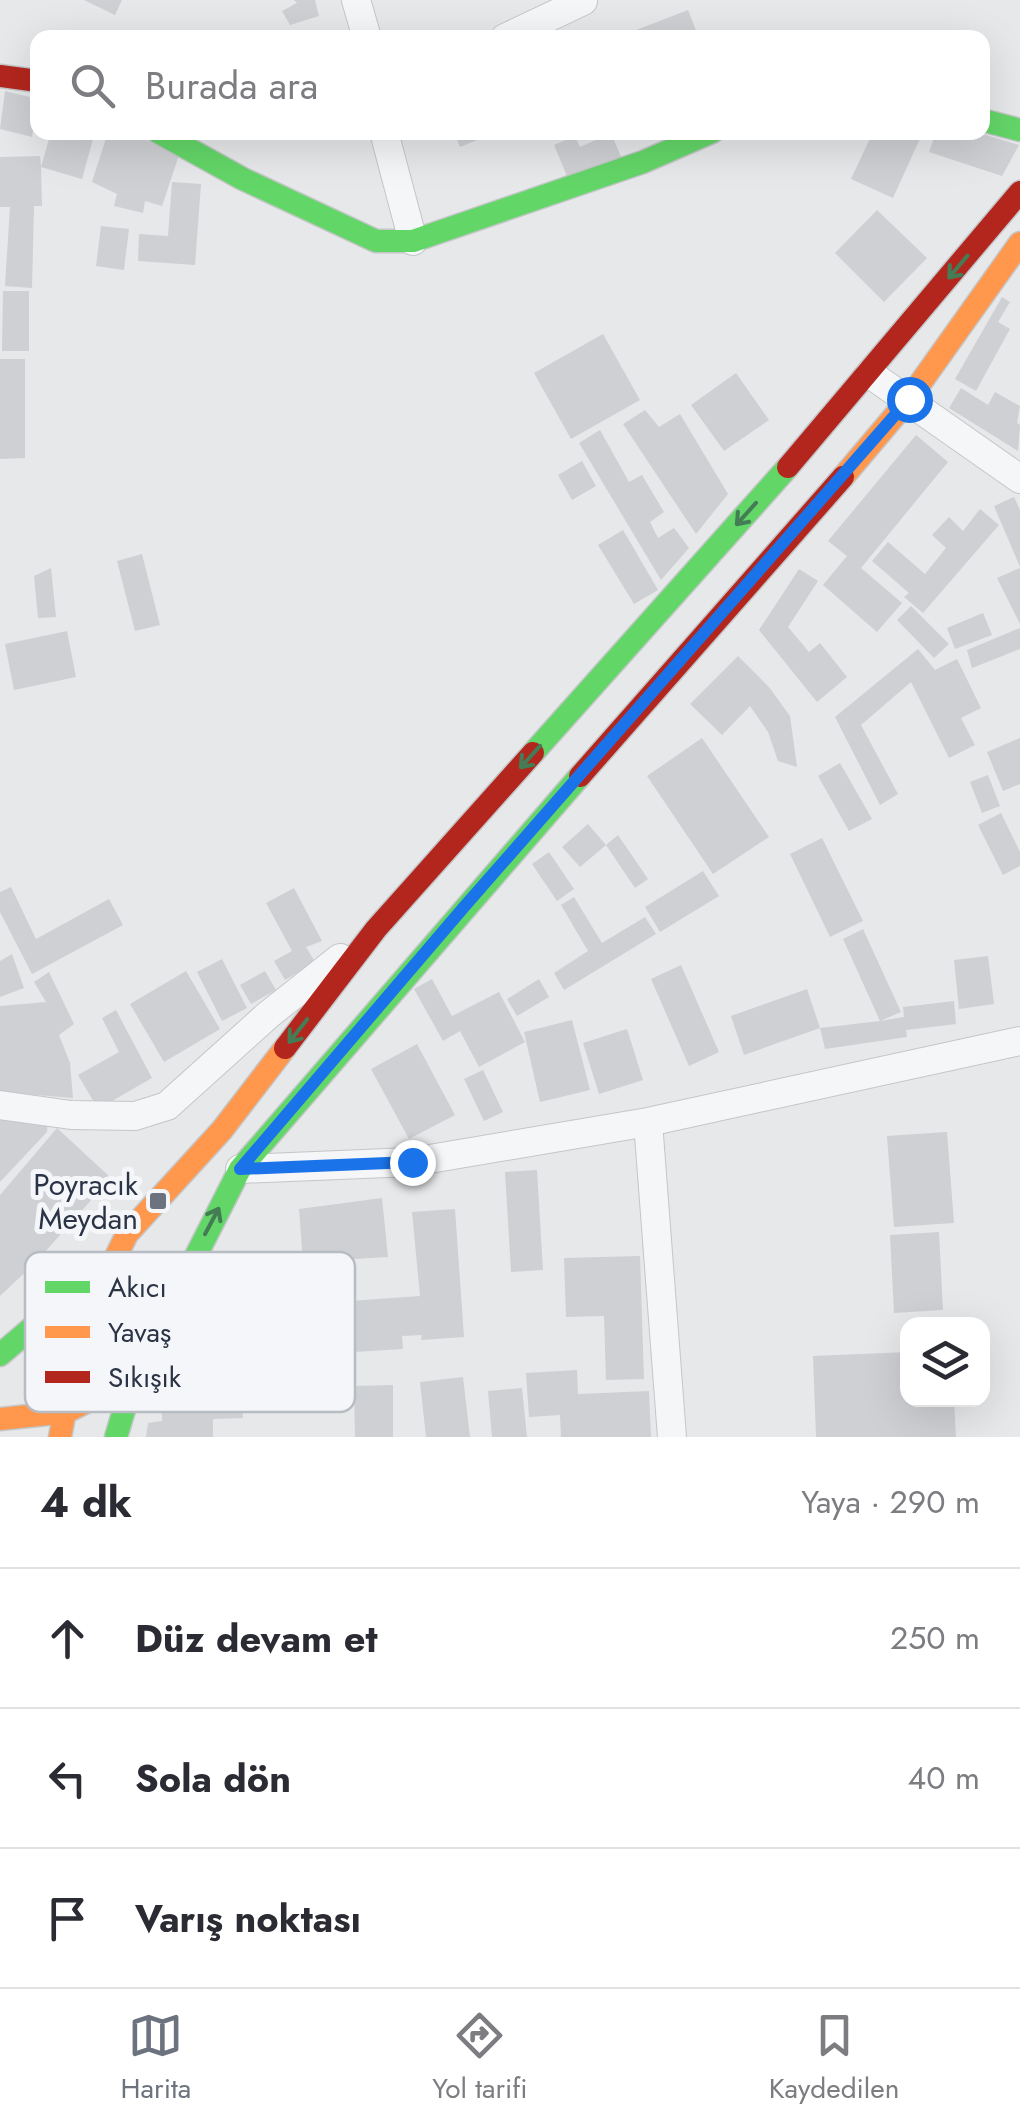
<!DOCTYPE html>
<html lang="tr">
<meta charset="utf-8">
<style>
body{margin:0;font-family:Jost,sans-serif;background:#f2f2f3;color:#2b2b33}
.controls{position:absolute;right:30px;bottom:30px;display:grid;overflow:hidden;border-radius:20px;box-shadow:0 10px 40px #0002}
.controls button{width:90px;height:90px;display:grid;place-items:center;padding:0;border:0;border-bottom:2px solid #e1e1e2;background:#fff;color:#2b2b33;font:50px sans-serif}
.stop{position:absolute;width:30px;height:30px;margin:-22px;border:8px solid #1a73e8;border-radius:50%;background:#fff}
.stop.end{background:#1a73e8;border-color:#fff;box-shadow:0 2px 10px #0008}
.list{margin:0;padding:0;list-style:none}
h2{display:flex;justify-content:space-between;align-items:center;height:130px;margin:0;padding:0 40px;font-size:42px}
h2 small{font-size:32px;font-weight:400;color:#7c7c81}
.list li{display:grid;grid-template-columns:65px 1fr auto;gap:30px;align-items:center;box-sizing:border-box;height:140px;padding:0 40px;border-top:2px solid #e1e1e2}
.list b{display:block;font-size:38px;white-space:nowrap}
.list em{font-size:32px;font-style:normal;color:#7c7c81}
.icon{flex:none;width:55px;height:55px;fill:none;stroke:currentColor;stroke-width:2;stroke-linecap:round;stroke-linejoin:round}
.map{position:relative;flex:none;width:1020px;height:1437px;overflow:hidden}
.search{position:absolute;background:#fff;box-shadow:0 10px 40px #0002;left:30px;right:30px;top:30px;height:110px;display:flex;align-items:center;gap:25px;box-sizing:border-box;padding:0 35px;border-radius:20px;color:#7c7c81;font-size:38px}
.sheet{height:550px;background:#fff}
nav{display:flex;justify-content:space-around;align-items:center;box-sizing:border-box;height:140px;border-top:2px solid #e1e1e2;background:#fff;font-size:28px;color:#7c7c81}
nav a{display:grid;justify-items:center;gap:5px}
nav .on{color:#6c737f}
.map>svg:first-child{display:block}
</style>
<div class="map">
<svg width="1020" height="1437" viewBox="0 0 1020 1437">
<rect width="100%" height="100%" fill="#e6e8ea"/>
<path fill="#ced0d3" d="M84 0H122L115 15Z
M294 0H315L319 16 290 25 282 11 297 3Z
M688 10 699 38H618V37Z
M5 91 38 99 32 137 0 129Z
M51 132H95L82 179 41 167 42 206H34L32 288 5 286 10 207H0V157L40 156 41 167Z
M108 132H124L180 152 162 206 145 201 143 213 114 206 117 194 92 182Z
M454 132H485L487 136 460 147Z
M873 132H923L893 198 851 179Z
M936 132H976L1019 145 1002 176 929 152Z
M611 133 622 159 569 181 554 145 575 136 580 147Z
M172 182 201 184 195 265 138 261 139 234 168 236Z
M877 210 927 258 884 302 835 253Z
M101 226 129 229 124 270 96 266Z
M3 291H29V351H2Z
M1002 297 1010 302 998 322 1010 329 976 391 955 379Z
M603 334 640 400 571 439 534 373Z
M0 359H25V458L0 459Z
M736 373 769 420 724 451 691 405Z
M961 388 988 405 995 392 1020 406 1017 423 1020 425 1018 451 949 408Z
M645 410 659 427 680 414 728 494 696 534 623 424Z
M600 430 629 482 642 475 664 512 650 522 658 538 674 528 689 548 661 580 579 443Z
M916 435 948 462 861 568 902 603 877 632 823 585 847 556 828 541Z
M582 461 596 486 572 500 558 475Z
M1014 497 1020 510V567L994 506Z
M980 509 999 525 923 613 904 597 909 593 872 561 888 542 925 574 946 548 932 535 949 517 963 531Z
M623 530 658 590 634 604 598 545Z
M142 554 160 625 135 631 117 561Z
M51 568 56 617 38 618 34 576Z
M1020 568V624L997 578Z
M799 569 818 581 788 627 809 652 820 643 847 677 817 702 759 630Z
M911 606 949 644 934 658 897 620Z
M983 613 992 635 955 649 947 628Z
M1020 628V649L972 668 967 650Z
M67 631 76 677 14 690 5 644Z
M918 649 935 670 957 659 981 708 961 718 975 745 949 758 911 682 861 725 898 794 880 805 835 717Z
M738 656 769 687 790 716 797 767 778 761 768 732 750 706 722 735 690 704Z
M702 738 769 837 713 874 647 776Z
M1020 738V784L1003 791 987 752Z
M840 763 872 819 849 831 818 776Z
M988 775 1000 806 982 813 970 782Z
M1001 813 1020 852V866L1003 875 978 825Z
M588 824 606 845 580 867 562 847Z
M618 835 648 879 635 888 606 845Z
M822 838 863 921 830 937 790 854Z
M549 852 574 889 557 901 532 864Z
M703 871 719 896 660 932 645 907Z
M11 887 36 939 109 899 123 925 32 974 0 912V892Z
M294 888 322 941 306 947 315 962 285 980 274 961 292 951 266 903Z
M574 897 602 943 645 917 656 934 564 990 554 973 588 951 561 905Z
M863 929 901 1012 880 1021 904 1017 903 1007 954 1001 956 1024 906 1030 907 1037 825 1049 820 1028 744 1055 731 1016 807 989 820 1028 880 1021 843 939Z
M12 954 24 988 0 997V961Z
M988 956 994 1004 959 1009 954 960Z
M222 959 247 1008 222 1021 197 972Z
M681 965 719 1052 689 1066 651 979Z
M186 971 220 1029 164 1062 130 1004Z
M265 971 276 990 251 1004 240 985Z
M49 972 74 1024 59 1035 70 1063 73 1098 0 1092V1006L46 1002 34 982Z
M432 979 452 1016 499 992 525 1042 479 1067 460 1031 443 1041 414 989Z
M539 979 549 997 517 1016 507 999Z
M116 1010 152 1078 98 1109 78 1075 119 1052 102 1018Z
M572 1020 590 1090 540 1102 524 1032Z
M627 1029 643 1080 599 1094 583 1043Z
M417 1044 455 1115 409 1139 371 1069Z
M483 1070 503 1112 484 1121 464 1079Z
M0 1117 48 1120 47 1132 0 1182Z
M57 1128 111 1178 35 1263 0 1296V1195Z
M947 1132 954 1223 894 1227 887 1136Z
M537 1170 543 1270 511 1272 505 1172Z
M382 1198 388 1257 303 1262 299 1209Z
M455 1209 464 1337 421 1340 422 1335 402 1336 403 1349 354 1352 350 1301 420 1296 412 1212Z
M939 1232 943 1310 894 1313 890 1235Z
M640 1256 644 1379 606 1380 604 1316 566 1317 564 1258Z
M908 1352V1400H954L956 1437H816L813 1356Z
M577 1370 578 1394 649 1391 651 1437H561L560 1415 529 1417 526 1373Z
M463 1377 470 1437H426L420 1382Z
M241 1384 243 1418 213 1419V1437H146L148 1423 162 1421 161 1387Z
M393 1385V1437H355L354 1386Z
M522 1388 527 1437H492L488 1391Z"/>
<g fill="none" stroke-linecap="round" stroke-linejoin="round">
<defs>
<path id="street" d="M356 0 367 38
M505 38 583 1
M384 132 413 241
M870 374 1020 479
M0 1105 71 1115 135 1116 167 1106 268 1015 340 958
M648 1122 672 1437
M240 1169 412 1162 648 1122 1020 1041"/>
<path id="fast" d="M982 120 1020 130
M158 132 243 179 376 241H413L643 162 712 132
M533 753 788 467
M0 1355 62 1302 88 1314 158 1329
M116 1437 133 1380 240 1169 580 776"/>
<path id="slow" d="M843 477 909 399 1020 243
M0 1419 66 1412 88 1401
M60 1437 75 1358 88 1314 127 1234 222 1130 285 1048"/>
<path id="jam" d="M0 76 38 81
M788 467 1020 192
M580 776 843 477
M285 1048 376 929 533 753"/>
</defs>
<use href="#street" stroke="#c4c6c8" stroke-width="30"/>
<use href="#fast" stroke="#c4c6c8" stroke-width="25"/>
<use href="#slow" stroke="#c4c6c8" stroke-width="25"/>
<use href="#jam" stroke="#c4c6c8" stroke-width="25"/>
<use href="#street" stroke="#f5f6f7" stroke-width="28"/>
<use href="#fast" stroke="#63d668" stroke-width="22"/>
<use href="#slow" stroke="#ff974d" stroke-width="22"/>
<use href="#jam" stroke="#b3261e" stroke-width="22"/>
</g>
<defs><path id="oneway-shaft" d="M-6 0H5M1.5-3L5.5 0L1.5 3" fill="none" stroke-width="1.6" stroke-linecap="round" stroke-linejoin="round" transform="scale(2.5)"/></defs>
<g stroke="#447d55">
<use href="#oneway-shaft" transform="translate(958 267) rotate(130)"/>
<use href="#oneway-shaft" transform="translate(746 514) rotate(132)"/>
<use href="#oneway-shaft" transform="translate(530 757) rotate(132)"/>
<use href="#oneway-shaft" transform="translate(298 1031) rotate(128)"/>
<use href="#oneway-shaft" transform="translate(212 1221) rotate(-62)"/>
</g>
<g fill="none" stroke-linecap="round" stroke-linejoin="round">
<path stroke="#1a73e8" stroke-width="12" d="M412 1162 240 1169 464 907 909 399"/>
</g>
<rect fill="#6c737f" stroke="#f4f6f9" stroke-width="4" x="148" y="1191" width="20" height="20" rx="5"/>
<g text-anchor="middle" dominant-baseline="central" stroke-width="10" stroke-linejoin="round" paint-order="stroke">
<g font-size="30" fill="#2b3445" stroke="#f4f6f9" text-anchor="end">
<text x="138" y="1184">Poyracık<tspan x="138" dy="34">Meydan</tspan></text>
</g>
</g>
<rect x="25" y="1252" width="330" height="160" rx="15" fill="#f4f6f9" stroke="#b8bcc3" stroke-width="2.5"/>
<rect x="45" y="1281" width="45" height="12" fill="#63d668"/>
<rect x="45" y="1326" width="45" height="12" fill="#ff974d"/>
<rect x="45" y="1371" width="45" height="12" fill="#b3261e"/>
<g font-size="28" fill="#2b3445">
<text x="108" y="1297">Akıcı</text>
<text x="108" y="1342">Yavaş</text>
<text x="108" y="1387">Sıkışık</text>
</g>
</svg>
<div class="controls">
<button><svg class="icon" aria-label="layers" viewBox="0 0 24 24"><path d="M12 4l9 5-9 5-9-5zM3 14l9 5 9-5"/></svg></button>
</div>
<div class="stop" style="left:909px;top:399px"></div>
<div class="stop end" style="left:412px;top:1162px"></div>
<div class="search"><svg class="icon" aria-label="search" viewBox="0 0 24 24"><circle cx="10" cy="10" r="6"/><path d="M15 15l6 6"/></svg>Burada ara</div>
</div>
<section class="sheet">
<h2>4 dk<small>Yaya · 290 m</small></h2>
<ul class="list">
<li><svg class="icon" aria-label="ahead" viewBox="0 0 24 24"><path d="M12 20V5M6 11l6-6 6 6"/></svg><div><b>Düz devam et</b></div><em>250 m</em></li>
<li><svg class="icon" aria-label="left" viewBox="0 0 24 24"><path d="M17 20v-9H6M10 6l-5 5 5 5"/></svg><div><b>Sola dön</b></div><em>40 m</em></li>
<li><svg class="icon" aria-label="arrive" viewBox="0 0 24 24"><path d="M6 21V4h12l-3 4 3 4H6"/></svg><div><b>Varış noktası</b></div></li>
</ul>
</section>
<nav>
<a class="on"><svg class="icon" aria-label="map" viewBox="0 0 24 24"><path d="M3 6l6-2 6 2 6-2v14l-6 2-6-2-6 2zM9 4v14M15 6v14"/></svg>Harita</a>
<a><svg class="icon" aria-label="directions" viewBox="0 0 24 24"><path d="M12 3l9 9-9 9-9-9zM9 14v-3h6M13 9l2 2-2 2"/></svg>Yol tarifi</a>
<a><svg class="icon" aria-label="saved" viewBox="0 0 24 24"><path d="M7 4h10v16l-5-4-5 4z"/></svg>Kaydedilen</a>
</nav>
